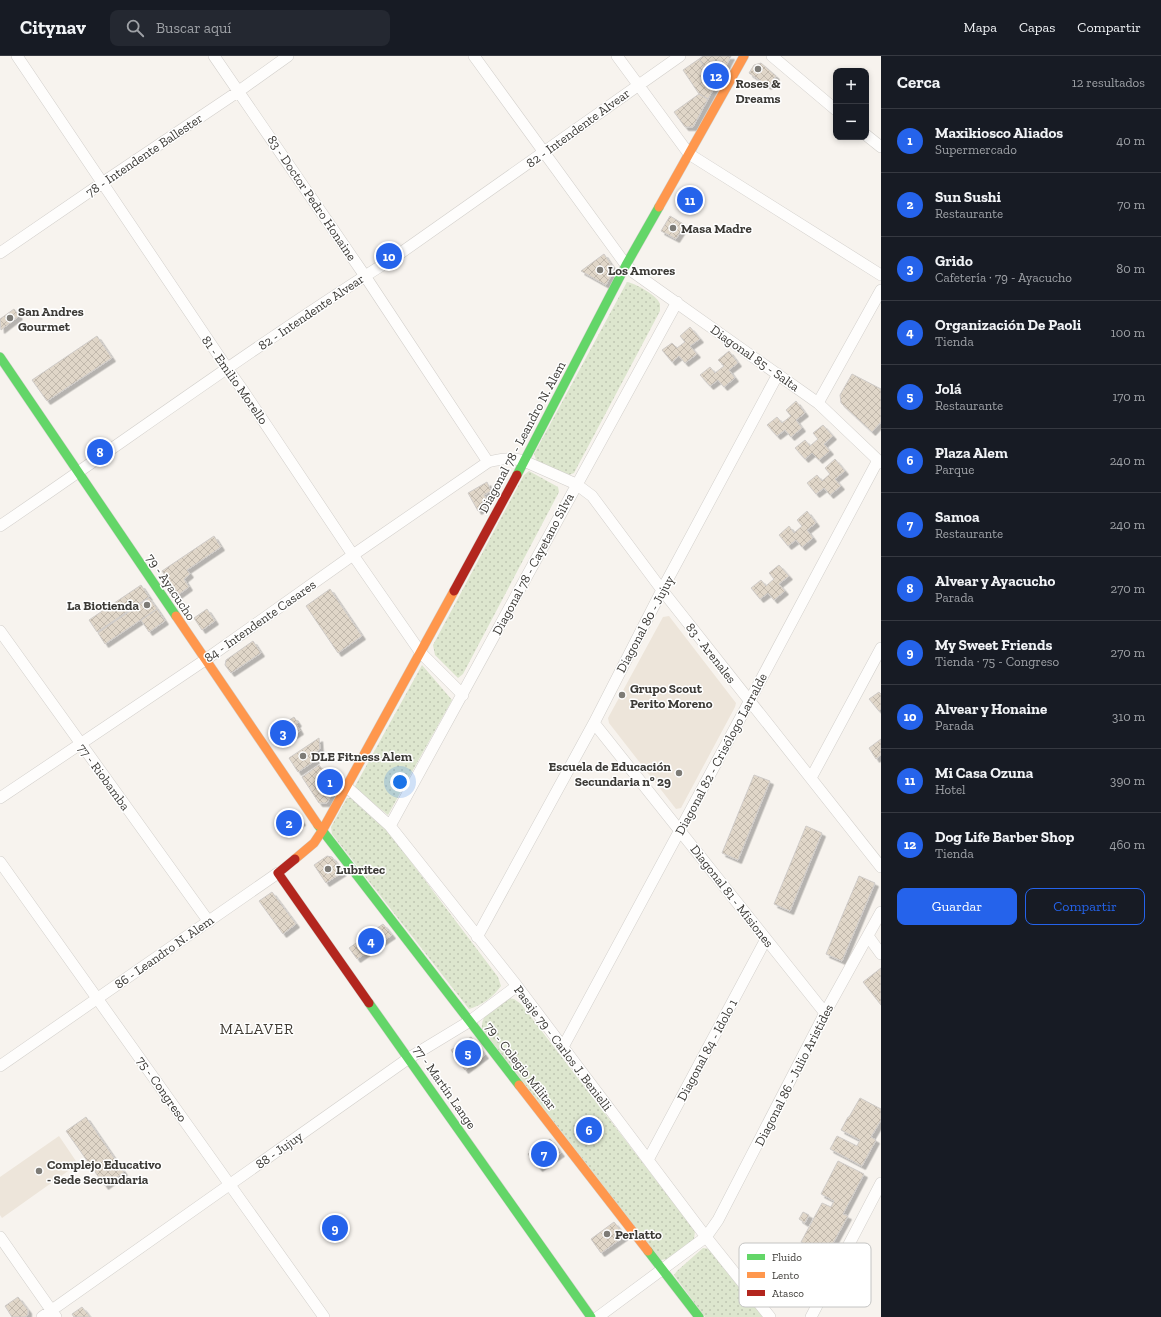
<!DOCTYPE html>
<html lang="es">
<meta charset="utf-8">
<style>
body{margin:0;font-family:"Zilla Slab",serif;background:#242831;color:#f1f3f6}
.controls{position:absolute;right:12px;top:12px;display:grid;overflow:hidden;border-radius:8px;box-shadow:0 2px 6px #0003}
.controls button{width:36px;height:36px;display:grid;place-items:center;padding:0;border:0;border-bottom:1px solid #363941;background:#171b24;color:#f1f3f6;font:20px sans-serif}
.you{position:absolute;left:400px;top:726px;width:14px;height:14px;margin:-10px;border:3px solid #fff;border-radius:50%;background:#1a73e8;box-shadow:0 0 0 6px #1a73e833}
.badge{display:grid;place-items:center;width:26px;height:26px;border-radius:50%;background:#2563eb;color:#fff;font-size:13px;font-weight:700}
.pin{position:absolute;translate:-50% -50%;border:2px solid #fff;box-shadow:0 1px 4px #0006}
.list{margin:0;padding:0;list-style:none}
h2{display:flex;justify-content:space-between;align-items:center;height:52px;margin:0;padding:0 16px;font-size:17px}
h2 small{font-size:13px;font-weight:400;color:#9ea1a6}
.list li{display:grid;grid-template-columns:26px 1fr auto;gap:12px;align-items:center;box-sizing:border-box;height:64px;padding:0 16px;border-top:1px solid #363941}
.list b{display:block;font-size:15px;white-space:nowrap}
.list p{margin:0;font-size:13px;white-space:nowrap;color:#9ea1a6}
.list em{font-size:13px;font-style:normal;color:#9ea1a6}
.actions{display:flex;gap:8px;padding:12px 16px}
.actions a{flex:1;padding:9px 0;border:1px solid #2563eb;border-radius:8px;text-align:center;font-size:14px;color:#2563eb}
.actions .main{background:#2563eb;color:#fff}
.icon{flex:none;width:22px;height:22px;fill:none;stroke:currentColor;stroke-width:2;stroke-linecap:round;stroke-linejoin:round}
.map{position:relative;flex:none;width:881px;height:1261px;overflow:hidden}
header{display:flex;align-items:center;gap:24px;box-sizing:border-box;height:56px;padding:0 20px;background:#171b24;border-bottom:1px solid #363941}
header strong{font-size:19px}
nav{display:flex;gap:22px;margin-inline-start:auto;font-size:14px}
.search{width:280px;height:36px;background:#242831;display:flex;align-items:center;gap:10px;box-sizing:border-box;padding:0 14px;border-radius:8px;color:#9ea1a6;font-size:15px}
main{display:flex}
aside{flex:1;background:#171b24}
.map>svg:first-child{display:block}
</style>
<header>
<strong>Citynav</strong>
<div class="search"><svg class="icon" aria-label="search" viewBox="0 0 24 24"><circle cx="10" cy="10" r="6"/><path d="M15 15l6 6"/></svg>Buscar aquí</div>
<nav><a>Mapa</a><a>Capas</a><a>Compartir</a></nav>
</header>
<main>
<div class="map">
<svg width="881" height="1261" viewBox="0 0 881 1261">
<defs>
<pattern id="park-dots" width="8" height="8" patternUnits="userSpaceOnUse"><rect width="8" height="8" fill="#dde6ce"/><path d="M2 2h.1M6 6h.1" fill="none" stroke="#bfc6b2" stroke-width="1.8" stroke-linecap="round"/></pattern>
<pattern id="building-cross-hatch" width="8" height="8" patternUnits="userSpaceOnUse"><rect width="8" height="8" fill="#e0d6c8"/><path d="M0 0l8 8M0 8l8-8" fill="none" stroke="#c1b8ac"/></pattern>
<filter id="shadow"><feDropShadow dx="3.5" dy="3.5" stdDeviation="0" flood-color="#0004"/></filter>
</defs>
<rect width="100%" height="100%" fill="#f7f3ee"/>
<path fill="#ede5da" d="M669 560 736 647 735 651 681 752 676 753 609 667 608 662 663 561Z
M59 1080 78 1108 2 1162 0 1159V1121Z"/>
<path fill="url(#park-dots)" d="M627 226C635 227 658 240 660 248 660 250 660 252 660 255L574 417 566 420 537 406 534 398Z
M529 415 558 431 559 436 463 618 458 622 435 599 433 589 524 419Z
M422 609 452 644 388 759 354 732Z
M347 742H352L378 765 390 778 498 921 501 930C494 940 481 950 469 953L332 778 331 771Z
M508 942 514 943 521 948 695 1175 694 1183 667 1203 661 1204 482 973C480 957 497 951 508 942Z
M703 1192 711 1193 765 1261H705L674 1219 677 1215Z"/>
<path fill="url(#building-cross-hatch)" stroke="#cfcbc8" filter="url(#shadow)" d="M703 0H731L718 25 713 23 699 3Z
M699 3 713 23 718 25 708 43 699 38 683 14Z
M761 7 776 20 768 30 749 17 754 9Z
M699 38 708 43 693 71H685L674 56Z
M670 160 685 169 676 183 661 175Z
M604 198 612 210V218L606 229 581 215Z
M14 253 19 260 1 274 0 263Z
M690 271 700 283 690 290 697 298 685 307 679 300 672 306 662 294 672 287 677 292 685 286 680 280Z
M97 280 112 302 47 345 32 324Z
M729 295 738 307 729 314 735 322 724 331 718 324 710 330 700 319 710 311 715 317 724 310 718 304Z
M852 318 881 333V366L872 376 841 347 840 339Z
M796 345 805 357 796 364 802 372 791 381 785 374 777 380 767 369 777 361 782 367 791 360 786 354Z
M823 369 833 380 824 388 830 395 819 404 812 397 805 403 795 392 805 384 810 390 818 383 813 377Z
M835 403 845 415 835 423 841 430 830 439 824 432 816 438 807 427 817 419 822 425 830 418 825 412Z
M487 426 491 435 484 439 487 444 482 447 485 451 478 455 468 437Z
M807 455 816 467 807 474 813 482 802 491 796 484 788 490 779 479 789 470 794 477 802 470 797 464Z
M214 480 221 491 187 514 190 518 184 523 189 531 178 539 162 515Z
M779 509 789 520 779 528 785 535 774 544 768 537 760 543 751 532 761 524 766 530 774 523 769 517Z
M141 529 149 541 97 576 89 564Z
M330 533 362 580 338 597 306 550Z
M149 542 157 553 105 588 98 577Z
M157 553 165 565 149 576 141 564Z
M207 553 215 565 202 574 194 562Z
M253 585 261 597 231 617 225 609 226 604Z
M879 636 881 638V653L879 655 869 643Z
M294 661 298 667 296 668 300 675 279 688 271 677Z
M319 682 320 693 313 698 316 704 298 716 289 702Z
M881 683V699L876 703 869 692Z
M319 709 327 719 340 722 327 747H319L302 721Z
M754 719 770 725 738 804 722 797Z
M295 755 302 766 283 778 276 768Z
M806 770 822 777 790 855 774 848Z
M327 800 332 801 343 816 326 827 314 809Z
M859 820 875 827 842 905 826 898Z
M272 836 296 868 283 878 259 845Z
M383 868 392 879 357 903 349 892Z
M881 912V949L863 926Z
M471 981 485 999 465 1014 451 994Z
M860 1042 881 1053V1064L871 1081 876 1084 862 1110 830 1093 837 1080 857 1090 860 1084 841 1074 848 1061H849Z
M86 1061 124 1116 105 1130 66 1075Z
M550 1083 561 1097 539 1112 528 1098Z
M838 1105 864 1118 843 1158 848 1160 826 1200 801 1186 822 1147 831 1151 834 1145 821 1138Z
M803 1156 809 1159 805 1167 799 1163Z
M614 1166 625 1180 601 1197 591 1183Z
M18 1241 28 1254V1259L25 1261H12L5 1250Z
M82 1251 90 1261H74L72 1258Z"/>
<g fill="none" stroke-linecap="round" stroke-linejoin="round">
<defs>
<path id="street" d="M17 0 227 312 244 336 353 499 421 597 463 639
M214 0 365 220 488 406
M474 0 626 209 633 216 818 347 881 407
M617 0 689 98 881 219
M772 0 836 54
M866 79 881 91
M0 197 102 127 239 35 288 0
M818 347 881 234
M0 470C132 380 260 286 395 201L680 0
M0 575 209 866
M594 667 825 957
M811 722 881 592
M347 731 390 770 517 930 706 1181 770 1261
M0 742 205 604 353 499 488 406C501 403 511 401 524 405L576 428 592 440 662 534 881 811
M390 770C487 596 580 420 677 246
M0 806 324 1261
M868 880 881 898
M477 881 594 667 662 534 778 318
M563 991 749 646 878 404
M0 1010 278 817
M648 1104 766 883
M0 1181 56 1261
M42 1261 409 1002 470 965 517 930
M598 1261 706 1181 718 1164 825 957 881 856
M811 1261 881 1127"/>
<path id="fast" d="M0 301 176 560
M517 419 626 209 659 151
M318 769 519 1029
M369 947 591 1261
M648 1195 699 1261"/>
<path id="slow" d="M659 151 744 0
M176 560 318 769
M295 803 314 787 322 775 454 535
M519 1029 648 1195"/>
<path id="jam" d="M454 535 517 419
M295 803 278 817 369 947"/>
</defs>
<use href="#street" stroke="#d2cfcb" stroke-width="12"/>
<use href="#fast" stroke="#d2cfcb" stroke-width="10"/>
<use href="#slow" stroke="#d2cfcb" stroke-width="10"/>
<use href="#jam" stroke="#d2cfcb" stroke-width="10"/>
<use href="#street" stroke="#fefdfc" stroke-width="11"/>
<use href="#fast" stroke="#63d668" stroke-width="9"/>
<use href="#slow" stroke="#ff974d" stroke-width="9"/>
<use href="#jam" stroke="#b3261e" stroke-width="9"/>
</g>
<g fill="#7d7b76" stroke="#fff" stroke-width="1.5">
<circle cx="758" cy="13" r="4"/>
<circle cx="673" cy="172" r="4"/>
<circle cx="600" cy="214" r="4"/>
<circle cx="10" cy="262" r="4"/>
<circle cx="147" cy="549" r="4"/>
<circle cx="622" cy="639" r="4"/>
<circle cx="303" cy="700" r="4"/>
<circle cx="679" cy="717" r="4"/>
<circle cx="328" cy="813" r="4"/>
<circle cx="39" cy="1115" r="4"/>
<circle cx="607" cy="1178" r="4"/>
</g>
<g text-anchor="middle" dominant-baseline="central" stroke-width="3" stroke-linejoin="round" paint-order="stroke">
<g font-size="13" font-weight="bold" fill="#3c3a36" stroke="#fff" text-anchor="start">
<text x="758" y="27" text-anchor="middle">Roses &amp;<tspan x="758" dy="15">Dreams</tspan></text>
<text x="681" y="172">Masa Madre</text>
<text x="608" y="214">Los Amores</text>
<text x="18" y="255">San Andres<tspan x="18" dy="15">Gourmet</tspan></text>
<text x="139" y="549" text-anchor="end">La Biotienda</text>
<text x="630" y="632">Grupo Scout<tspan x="630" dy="15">Perito Moreno</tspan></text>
<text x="311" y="700">DLE Fitness Alem</text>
<text x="671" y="710" text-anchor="end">Escuela de Educación<tspan x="671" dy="15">Secundaria nº 29</tspan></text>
<text x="336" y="813">Lubritec</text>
<text x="47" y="1108">Complejo Educativo<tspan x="47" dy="15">- Sede Secundaria</tspan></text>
<text x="615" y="1178">Perlatto</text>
</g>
<g font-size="13" fill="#3c3a36" stroke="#fff">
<text transform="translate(578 72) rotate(-36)">82 - Intendente Alvear</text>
<text transform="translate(144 99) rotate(-34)">78 - Intendente Ballester</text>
<text transform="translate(312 142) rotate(56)">83 - Doctor Pedro Honaine</text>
<text transform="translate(311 256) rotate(-34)">82 - Intendente Alvear</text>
<text transform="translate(755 302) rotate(35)">Diagonal 85 - Salta</text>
<text transform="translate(235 324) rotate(55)">81 - Emilio Morello</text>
<text transform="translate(522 381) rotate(-62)">Diagonal 78 - Leandro N. Alem</text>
<text transform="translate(533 508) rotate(-62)">Diagonal 78 - Cayetano Silva</text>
<text transform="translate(171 531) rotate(56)">79 - Ayacucho</text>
<text transform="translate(260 565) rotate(-35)">84 - Intendente Casares</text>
<text transform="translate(645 568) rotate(-62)">Diagonal 80 - Jujuy</text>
<text transform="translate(711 597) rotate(52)">83 - Arenales</text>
<text transform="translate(721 698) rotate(-62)">Diagonal 82 - Crisólogo Larralde</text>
<text transform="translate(104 721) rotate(54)">77 - Riobamba</text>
<text transform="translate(732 840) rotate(52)">Diagonal 81 - Misiones</text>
<text transform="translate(164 896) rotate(-35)">86 - Leandro N. Alem</text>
<text transform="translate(563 992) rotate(53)">Pasaje 79 - Carlos J. Benielli</text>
<text transform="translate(707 994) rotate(-62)">Diagonal 84 - Idolo 1</text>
<text transform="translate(521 1010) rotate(52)">79 - Colegio Militar</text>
<text transform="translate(794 1019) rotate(-63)">Diagonal 86 - Julio Aristides</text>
<text transform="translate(445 1031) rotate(55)">77 - Martín Lange</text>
<text transform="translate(162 1033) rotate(55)">75 - Congreso</text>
<text transform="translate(279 1094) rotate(-35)">88 - Jujuy</text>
</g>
<g font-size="15" letter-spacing="1" fill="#423d35" stroke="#fff">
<text x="257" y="973">MALAVER</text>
</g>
</g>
<rect x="739" y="1187" width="132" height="64" rx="6" fill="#fff" stroke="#c4c4c3" stroke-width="1"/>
<rect x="747" y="1198" width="18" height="6" fill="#63d668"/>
<rect x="747" y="1216" width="18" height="6" fill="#ff974d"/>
<rect x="747" y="1234" width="18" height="6" fill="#b3261e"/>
<g font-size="11" fill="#3c3a36">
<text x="772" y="1205">Fluido</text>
<text x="772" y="1223">Lento</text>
<text x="772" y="1241">Atasco</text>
</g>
</svg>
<div class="controls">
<button>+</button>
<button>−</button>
</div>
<div class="you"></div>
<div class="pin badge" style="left:330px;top:726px">1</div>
<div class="pin badge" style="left:289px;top:767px">2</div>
<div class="pin badge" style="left:283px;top:677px">3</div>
<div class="pin badge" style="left:371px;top:885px">4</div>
<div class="pin badge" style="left:468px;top:997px">5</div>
<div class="pin badge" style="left:589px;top:1074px">6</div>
<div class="pin badge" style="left:544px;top:1098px">7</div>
<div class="pin badge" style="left:100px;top:396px">8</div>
<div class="pin badge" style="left:335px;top:1172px">9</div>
<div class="pin badge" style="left:389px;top:200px">10</div>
<div class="pin badge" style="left:690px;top:144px">11</div>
<div class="pin badge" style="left:716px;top:20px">12</div>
</div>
<aside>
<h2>Cerca<small>12 resultados</small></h2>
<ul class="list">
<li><span class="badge">1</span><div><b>Maxikiosco Aliados</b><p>Supermercado</p></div><em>40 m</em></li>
<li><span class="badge">2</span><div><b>Sun Sushi</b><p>Restaurante</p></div><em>70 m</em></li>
<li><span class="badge">3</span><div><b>Grido</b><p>Cafetería · 79 - Ayacucho</p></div><em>80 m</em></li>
<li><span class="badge">4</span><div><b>Organización De Paoli</b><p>Tienda</p></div><em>100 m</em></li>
<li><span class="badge">5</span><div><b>Jolá</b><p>Restaurante</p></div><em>170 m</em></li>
<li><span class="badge">6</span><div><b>Plaza Alem</b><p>Parque</p></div><em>240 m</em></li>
<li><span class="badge">7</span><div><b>Samoa</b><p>Restaurante</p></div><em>240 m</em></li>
<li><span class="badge">8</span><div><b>Alvear y Ayacucho</b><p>Parada</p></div><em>270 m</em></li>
<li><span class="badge">9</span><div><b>My Sweet Friends</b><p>Tienda · 75 - Congreso</p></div><em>270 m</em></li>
<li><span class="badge">10</span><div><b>Alvear y Honaine</b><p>Parada</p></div><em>310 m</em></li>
<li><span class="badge">11</span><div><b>Mi Casa Ozuna</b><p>Hotel</p></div><em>390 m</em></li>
<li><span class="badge">12</span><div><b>Dog Life Barber Shop</b><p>Tienda</p></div><em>460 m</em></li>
</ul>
<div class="actions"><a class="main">Guardar</a><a>Compartir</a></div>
</aside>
</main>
